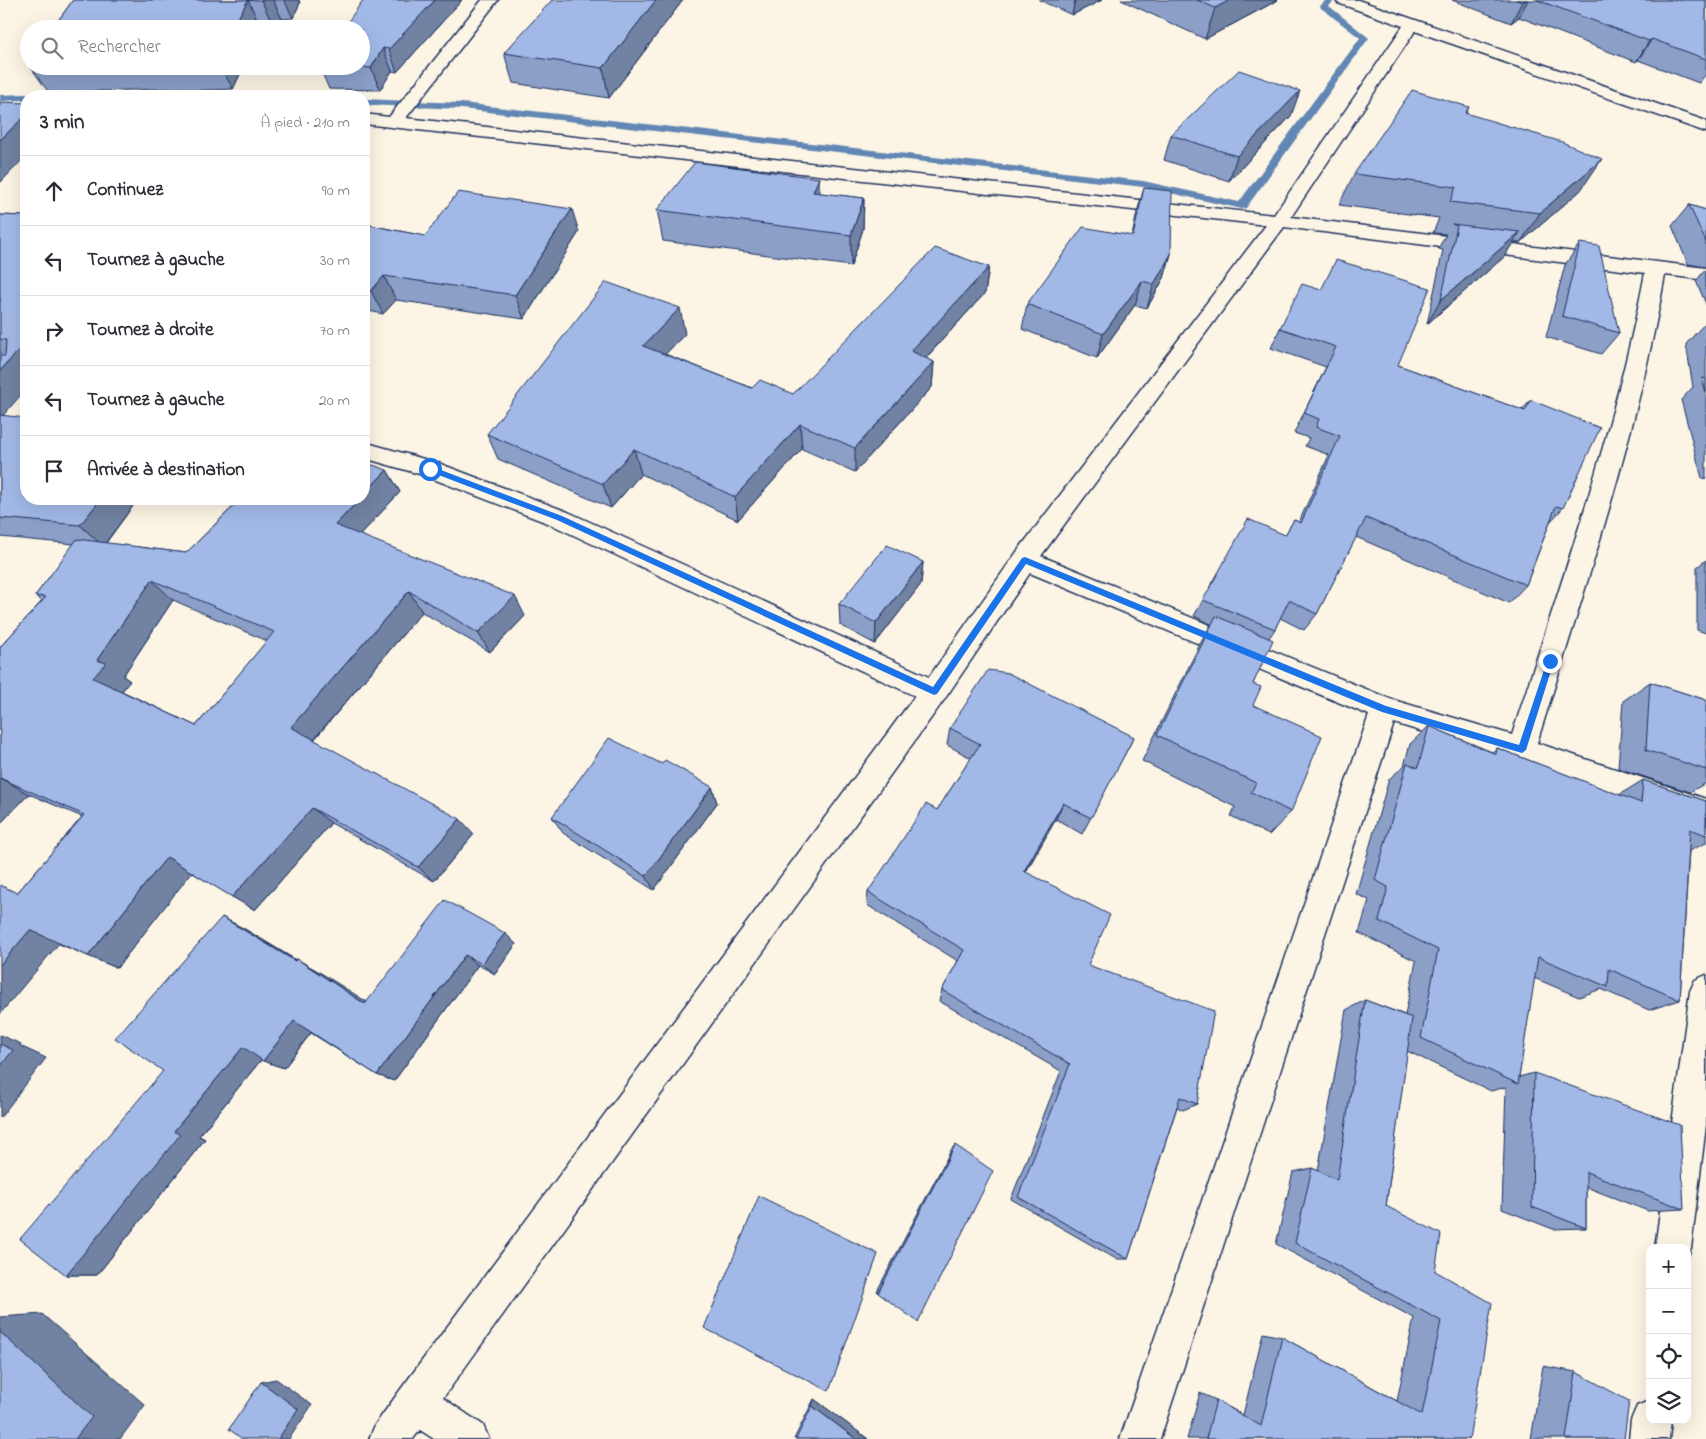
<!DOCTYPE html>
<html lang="fr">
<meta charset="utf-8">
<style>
body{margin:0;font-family:"Indie Flower",sans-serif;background:#f2f2f3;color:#2b2b33}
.controls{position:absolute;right:15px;bottom:15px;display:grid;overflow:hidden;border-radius:10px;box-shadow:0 5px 20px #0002}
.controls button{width:45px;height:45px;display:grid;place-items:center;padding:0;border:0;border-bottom:1px solid #e1e1e2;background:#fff;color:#2b2b33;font:25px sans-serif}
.stop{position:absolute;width:15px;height:15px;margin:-11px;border:4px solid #1a73e8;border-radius:50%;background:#fff}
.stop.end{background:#1a73e8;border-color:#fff;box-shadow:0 1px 5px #0008}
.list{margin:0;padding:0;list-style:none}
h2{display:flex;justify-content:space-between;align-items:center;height:65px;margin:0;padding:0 20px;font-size:21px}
h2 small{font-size:16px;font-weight:400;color:#7c7c81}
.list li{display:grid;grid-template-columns:32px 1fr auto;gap:15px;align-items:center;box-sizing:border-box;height:70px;padding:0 20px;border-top:1px solid #e1e1e2}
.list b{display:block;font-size:19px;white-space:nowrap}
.list em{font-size:16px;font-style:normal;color:#7c7c81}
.icon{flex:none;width:28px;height:28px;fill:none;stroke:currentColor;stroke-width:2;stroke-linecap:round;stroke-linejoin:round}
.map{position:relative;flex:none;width:1706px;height:1439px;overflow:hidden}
.search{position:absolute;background:#fff;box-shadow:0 5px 20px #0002;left:20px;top:20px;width:350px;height:55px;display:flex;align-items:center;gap:12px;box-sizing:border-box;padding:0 18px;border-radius:28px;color:#7c7c81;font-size:19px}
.panel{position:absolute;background:#fff;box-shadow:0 5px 20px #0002;left:20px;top:90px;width:350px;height:415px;border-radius:20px}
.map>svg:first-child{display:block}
</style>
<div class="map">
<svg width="1706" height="1439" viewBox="0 0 1706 1439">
<rect width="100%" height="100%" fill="#fcf5e5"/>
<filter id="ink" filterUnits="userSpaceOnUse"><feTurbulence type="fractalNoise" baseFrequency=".02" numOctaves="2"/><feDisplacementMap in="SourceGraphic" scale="10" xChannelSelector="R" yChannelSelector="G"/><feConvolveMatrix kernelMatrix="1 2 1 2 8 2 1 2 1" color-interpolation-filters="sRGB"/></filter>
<g filter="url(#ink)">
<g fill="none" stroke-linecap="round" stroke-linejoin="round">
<path fill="#6287b4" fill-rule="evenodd" d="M1326 0H1335L1329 6 1369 38 1246 208 1242 209 1143 187 462 109 364 105V99L462 103 1143 181 1239 202 1360 38 1321 8 1320 6Z
M26 94 30 96H26V100L0 101V95Z"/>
<defs>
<path id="minor" d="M482 0H498L406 118 1274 215 1403 26 1338 3 1335 0H1358L1706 121V132L1415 31 1291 217 1706 268V280L1665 275C1637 435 1585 588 1537 743L1706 799V825L1521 762 1394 723 1160 1439H1120L1369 715 1030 573 944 700 443 1398 483 1425 489 1439H434L420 1430 413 1439H369L375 1425 401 1389 915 696 550 524 423 475 364 458V442L438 463 568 512 929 677 1016 553 1266 225 364 124V114L389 117ZM1284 227 1645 273C1615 431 1561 582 1512 735L1390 699 1041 556Z
M1706 975V1125L1691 1248 1687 1258V1248H1655L1690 991 1695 980Z
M1650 1401V1420H1671L1669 1439H1629L1631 1420 1637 1406Z"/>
</defs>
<use href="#minor" stroke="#1b2f5e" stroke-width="3"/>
<use href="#minor" fill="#fcf5e5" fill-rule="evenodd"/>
</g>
<path fill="#8b9fc7" stroke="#1b2f5e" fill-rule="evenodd" d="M73 0H299L300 3 293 18 282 19 277 29H52Z
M363 0H462L397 72 392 71 380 90 329 89 319 66H361Z
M683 0 609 98 513 83 504 53Z
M1039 0H1102L1072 15Z
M1121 0H1278L1205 39Z
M1452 0H1706V74L1699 83 1638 60 1636 62 1519 17 1511 23Z
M30 66H244L233 89 187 91 186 88 49 93Z
M1469 107 1466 113 1581 190 1520 243 1513 242 1504 257 1427 324 1443 250 1438 249 1446 234 1433 233 1439 218 1339 205 1354 174Z
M1291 116 1229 181 1164 160 1171 135Z
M819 178 820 193 864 198 863 229 851 266 663 241 657 210Z
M1144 188 1171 254 1164 278 1147 308 1135 305 1097 358 1022 329 1027 304 1132 236 1137 212Z
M1689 205 1706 210V267L1688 264 1672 226Z
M0 215 26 216 3 415 138 499 106 543 186 553 240 500 236 499H364L387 470 400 492 360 535 525 616 490 652 422 612 314 740 474 834 434 881 331 823 255 910 191 872 117 968 59 944 17 893 82 817 29 794 0 824V647L42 601 35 596 74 544 0 537ZM173 600 267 641 196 726 122 691 130 681 123 676Z
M364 224 425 236 579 232 524 319 396 300 383 314 364 310Z
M1580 243 1619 333 1601 354 1546 337 1565 265Z
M989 267 985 293 926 358 934 362 932 387 855 472 802 449 738 520 641 474 611 508 498 459 487 434 685 334 665 354 752 388 793 394Z
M1706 269V304L1696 281Z
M1706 322V479L1702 478 1681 400 1693 387 1686 344Z
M1280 328 1398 365 1522 410 1531 400 1563 508 1550 522 1526 585 1509 603 1356 537 1317 614 1304 630 1280 618 1275 629 1269 638 1253 684V705L1291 812 1269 835 1231 816 1235 807 1142 761 1199 646 1211 624 1194 616 1203 600 1285 535 1294 520 1299 522 1329 455 1305 446 1309 438 1294 433 1326 367 1271 348Z
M1706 560V633L1697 630V567Z
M923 562 921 584 875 644 840 625 839 604Z
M1650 682 1706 700V783L1690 792 1618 768 1623 701Z
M1429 726 1492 752 1497 748 1619 795 1643 780 1706 801V843L1689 851 1680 1000 1649 1010 1601 989 1579 997 1534 978 1519 1077 1534 1073 1684 1209 1648 1211 1586 1187V1228L1553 1229 1502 1209 1506 1087 1491 1091 1407 1051 1386 1206 1435 1271 1469 1439H1187L1200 1393 1216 1400 1243 1415 1263 1333 1282 1337 1397 1401 1414 1318 1276 1244 1293 1172 1312 1168 1318 1171 1346 1010 1365 1000 1405 1015 1416 961 1359 933 1369 900 1356 894 1389 779 1404 766 1410 744Z
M950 728 1134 737 1082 834 1056 819 1026 872 1088 965 1197 1104 1183 1110 1177 1107 1128 1259H1116L1011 1199 1061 1071 939 1001 942 990 958 961 867 905 868 892 937 810 971 758 947 745Z
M662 764 712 787 717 803 654 890 563 833 552 817Z
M243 928 296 960 316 970 366 1002 505 933 516 944 495 974 478 965 394 1081 377 1075 311 1033 284 1068 261 1060 199 1136 205 1139 97 1275H66L163 1071Z
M955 1145 878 1293 877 1291 951 1150Z
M1543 1366 1576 1372 1624 1439H1531Z
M814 1399 868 1439H794Z"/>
<path fill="#7182a2" stroke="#1b2f5e" d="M248 0 262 29H232Z
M261 0H273L282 19 277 29H275Z
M284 0H299L300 3 293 18Z
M435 0H462L397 72 389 49Z
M656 0H683L609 98 603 68Z
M1075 0H1102L1072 15Z
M1230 0H1278L1205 39 1215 8Z
M1526 0H1528L1519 17 1511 23 1522 2Z
M1652 39 1638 60 1636 62 1649 41Z
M383 48 392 71 380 90 371 68Z
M220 66H244L233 89Z
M1300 91 1291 116 1229 181 1237 156Z
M26 115V156L0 183V140Z
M1602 159 1581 190 1520 243 1540 213Z
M819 178 820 208 813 192Z
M864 198 863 229 851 266V235Z
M572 209 579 232 524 319 515 295Z
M1520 232 1504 257 1427 324 1441 300Z
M1171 254 1164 278 1147 308 1154 284Z
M989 267 985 293 909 376 911 351Z
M384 276 396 300 383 314 371 291Z
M1142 281 1135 305 1097 358 1103 334Z
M680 308 685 334 649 371 643 346Z
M26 342V389L0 419V371Z
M934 362 932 387 855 472V448Z
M800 424 802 449 738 520 735 497Z
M634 449 641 474 611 508 603 484Z
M387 470 400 492 350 546 335 525 360 499H364V494Z
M101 499H138L103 546 80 525Z
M923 562 921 584 875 644 876 623Z
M152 580 173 600 123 676 130 681 117 697 93 678 97 660Z
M409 591 422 612 309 745 291 727Z
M515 596 525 616 490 652 478 633Z
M0 778 29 794 0 824Z
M712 787 717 803 654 890 646 876Z
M1063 803 1056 819 1018 885 1024 871Z
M312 808 331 823 255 910 232 897Z
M460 819 474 834 434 881 418 867Z
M167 857 192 872 117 968 88 956Z
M222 917 243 928 314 971 295 961Z
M30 930 60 942 0 1014V965Z
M505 933 516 944 495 974 482 964Z
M465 955 478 965 394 1081 377 1075Z
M297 959 316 970 383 1012 365 1004Z
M294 1021 313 1030 284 1068 263 1061Z
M0 1035 21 1044 20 1046 46 1058 0 1118Z
M243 1047 265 1055 199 1136 205 1139 97 1275H66L174 1131Z
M42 1314 145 1405 120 1439H75L0 1332V1317Z
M276 1379 312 1405 289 1439H278L261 1382Z
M814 1399 868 1439H856L812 1406Z"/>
<path fill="#a2b9e7" stroke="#1b2f5e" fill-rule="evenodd" d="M73 0H253H248L232 29H52Z
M363 0H435L389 49 383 48 371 68 334 66H361V29H343Z
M552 0H656L603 68 504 53Z
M1197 0H1230L1215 8Z
M1516 0H1526L1522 2Z
M1537 0H1706V59L1652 39 1649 41Z
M1239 70 1300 91 1237 156 1171 135Z
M1412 90 1469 107 1465 113 1562 142 1602 159 1540 213 1450 202 1456 187 1354 174Z
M0 102 26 103V115L0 140Z
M695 162 819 178 813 192 864 198 851 235 657 210Z
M1144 188 1172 191 1171 254 1154 284 1142 281 1103 334 1027 304 1083 227 1133 236Z
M458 192 572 209 515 295 384 276 371 291 364 289V224L425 236Z
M1689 205 1706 210V242Z
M0 215 26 216V342L0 371V356H5L6 340 0 339V302L1 300H0Z
M1452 224 1520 232 1441 300 1457 226Z
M1580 243 1599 246 1619 333 1562 316Z
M935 248 989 267 911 351 934 362 855 448 800 424 735 497 634 449 603 484 487 434 606 282 680 308 643 346 752 388 760 380 793 394Z
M1336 260 1430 288 1398 365 1525 411 1531 400 1600 428 1563 508 1556 506 1526 585 1366 518 1317 614 1289 600 1275 629 1203 600 1248 519 1285 535 1294 520 1301 523 1340 436 1316 427 1319 419 1304 413 1336 347 1280 328 1302 284 1321 290Z
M1702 378 1706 379V392Z
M0 415 26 418V499H101L80 525 0 518Z
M364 462 387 470 364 494Z
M241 499H360L335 525 515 596 478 633 409 591 291 727 460 819 418 867 312 808 232 897 167 857 88 956 30 930 0 965V885L17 893 84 815 0 778V647L46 597 35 596 77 539 186 553ZM152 580 274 632 196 726 93 678 106 663 97 660Z
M887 545 923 562 876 623 839 604Z
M1216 616 1273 640 1253 684 1261 687 1253 705 1322 736 1291 812 1251 792 1256 783 1157 735Z
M988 670 1008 673 1134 737 1091 818 1063 803 1024 871 1110 915 1088 965 1214 1011 1197 1104 1180 1097 1128 1259 1018 1197 1070 1064 942 990 964 950 868 892 926 804 937 810 980 744 950 728Z
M1650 682 1706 700V770L1646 750Z
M1429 726 1496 754 1497 748 1641 803 1643 780 1706 801V835L1690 829 1680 1000 1609 969 1608 987 1538 957 1518 1084 1421 1038 1438 950 1379 921 1388 887 1375 880 1407 763 1418 768Z
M609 738 662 764 665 760 712 787 646 876 552 817Z
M445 900 505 933 482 964 465 955 377 1075 294 1021 263 1061 243 1047 174 1131 180 1135 66 1275 20 1239 163 1071 115 1038 222 917 295 961 297 959 365 1004Z
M1365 1000 1412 1018 1386 1206 1441 1234 1435 1271 1492 1303 1469 1439H1206L1216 1400 1261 1426 1282 1337 1422 1415 1441 1321 1295 1243 1312 1168 1337 1180Z
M0 1044 13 1050 0 1067Z
M1534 1073 1680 1125 1684 1209 1586 1172V1228L1532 1207Z
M955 1145 993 1171 918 1322 878 1293Z
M759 1196 878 1254 829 1391 704 1328Z
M0 1332 92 1417 75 1439H0Z
M1576 1372 1629 1401 1624 1439H1566Z
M261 1382 298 1409 278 1439H242L229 1429Z
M812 1406 856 1439H796Z"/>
</g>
<path fill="#1a73e8" d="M428 467H433L562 516 933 687 1022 558 1025 557 1386 706 1519 745 1547 661 1550 657 1554 661 1526 750 1522 753 1382 712 1026 564 937 694 934 695 557 520 428 471Z"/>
</svg>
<div class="controls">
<button>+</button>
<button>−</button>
<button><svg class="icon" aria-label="locate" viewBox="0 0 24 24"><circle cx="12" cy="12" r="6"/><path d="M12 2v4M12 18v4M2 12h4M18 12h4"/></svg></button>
<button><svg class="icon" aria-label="layers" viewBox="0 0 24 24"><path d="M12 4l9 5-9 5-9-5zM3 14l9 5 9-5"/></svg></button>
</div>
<div class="stop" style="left:430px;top:469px"></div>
<div class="stop end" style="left:1550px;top:661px"></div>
<div class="search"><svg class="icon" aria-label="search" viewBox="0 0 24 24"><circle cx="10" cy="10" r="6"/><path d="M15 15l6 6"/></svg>Rechercher</div>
<section class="panel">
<h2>3 min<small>À pied · 210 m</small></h2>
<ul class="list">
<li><svg class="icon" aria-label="ahead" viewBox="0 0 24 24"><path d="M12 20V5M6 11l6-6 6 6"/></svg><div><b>Continuez</b></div><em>90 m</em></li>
<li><svg class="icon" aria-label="left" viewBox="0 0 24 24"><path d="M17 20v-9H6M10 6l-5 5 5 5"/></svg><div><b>Tournez à gauche</b></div><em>30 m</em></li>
<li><svg class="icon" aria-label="right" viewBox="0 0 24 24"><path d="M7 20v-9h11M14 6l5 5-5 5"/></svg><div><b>Tournez à droite</b></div><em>70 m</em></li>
<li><svg class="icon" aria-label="left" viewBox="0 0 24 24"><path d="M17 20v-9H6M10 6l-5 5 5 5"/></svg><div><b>Tournez à gauche</b></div><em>20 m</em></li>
<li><svg class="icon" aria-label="arrive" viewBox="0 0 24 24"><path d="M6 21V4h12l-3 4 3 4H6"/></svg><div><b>Arrivée à destination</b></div></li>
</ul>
</section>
</div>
